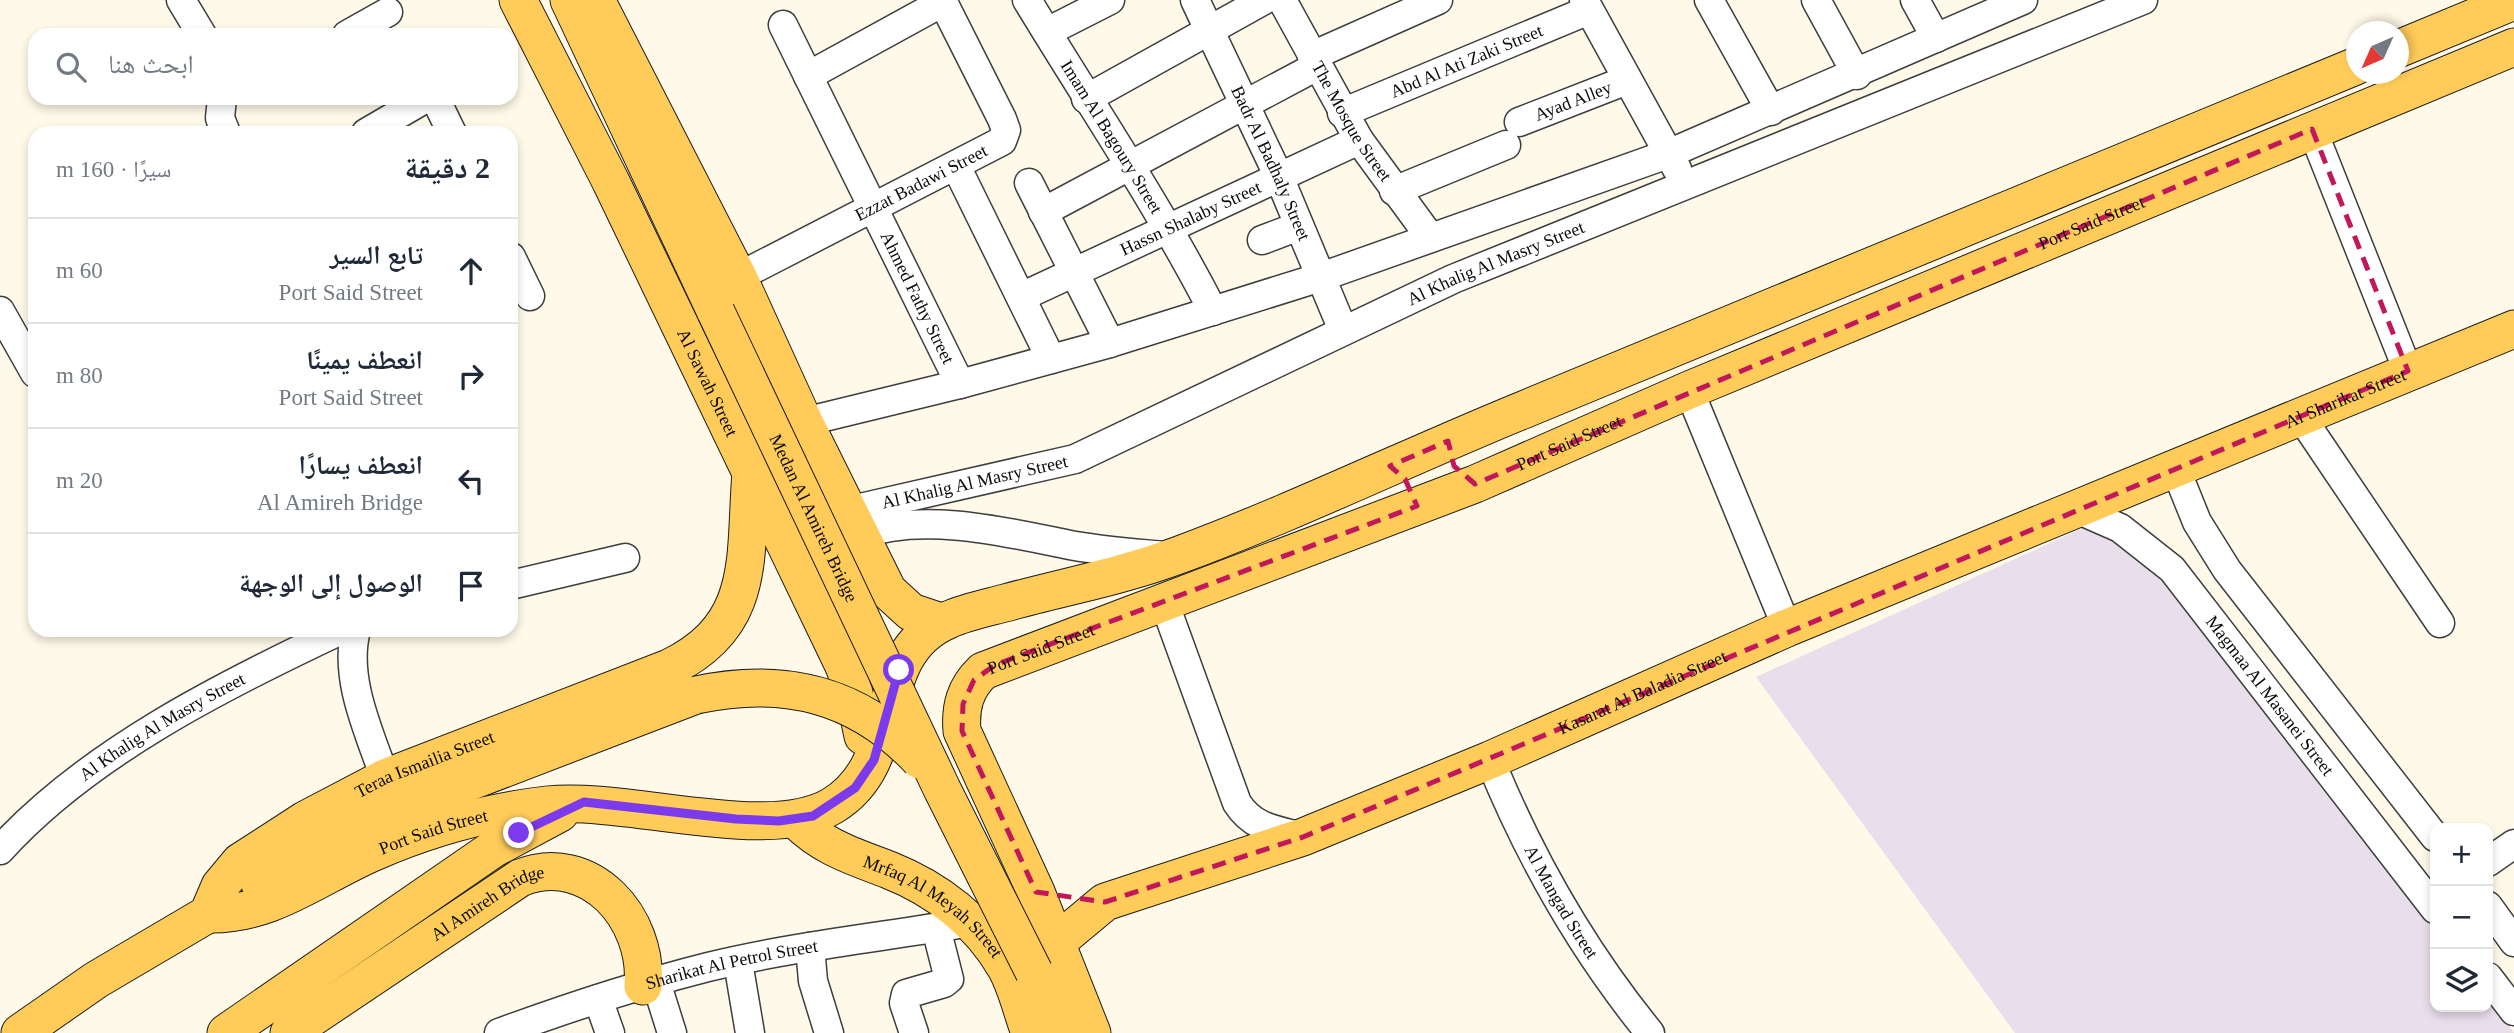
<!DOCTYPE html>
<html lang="ar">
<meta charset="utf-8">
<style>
body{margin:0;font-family:"Times New Roman","Noto Naskh Arabic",serif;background:#f2f2f3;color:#1f2937;direction:rtl}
.controls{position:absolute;right:21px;bottom:21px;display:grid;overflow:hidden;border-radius:14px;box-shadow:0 4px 10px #0003}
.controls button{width:63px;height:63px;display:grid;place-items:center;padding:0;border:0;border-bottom:2px solid #e0e1e3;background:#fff;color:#1f2937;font:35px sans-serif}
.compass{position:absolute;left:2346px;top:21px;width:63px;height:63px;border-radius:50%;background:#fff;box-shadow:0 4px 10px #0003;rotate:225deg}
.stop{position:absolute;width:21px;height:21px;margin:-16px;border:5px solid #7c3aed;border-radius:50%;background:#fff}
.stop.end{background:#7c3aed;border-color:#fff;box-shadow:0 2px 7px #0008}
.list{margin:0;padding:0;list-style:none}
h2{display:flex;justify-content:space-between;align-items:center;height:91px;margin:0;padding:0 28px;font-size:30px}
h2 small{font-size:23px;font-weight:400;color:#747a83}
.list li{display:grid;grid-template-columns:46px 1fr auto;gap:21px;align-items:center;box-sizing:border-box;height:105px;padding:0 28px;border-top:2px solid #e0e1e3}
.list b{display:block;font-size:26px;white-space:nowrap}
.list p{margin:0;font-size:23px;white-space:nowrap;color:#747a83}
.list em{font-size:23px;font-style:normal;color:#747a83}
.icon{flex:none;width:38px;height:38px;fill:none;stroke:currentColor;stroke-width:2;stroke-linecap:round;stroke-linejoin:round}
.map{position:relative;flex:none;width:2514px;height:1033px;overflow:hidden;direction:ltr}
.search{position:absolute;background:#fff;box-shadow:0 4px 10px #0003;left:28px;top:28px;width:490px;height:77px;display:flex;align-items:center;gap:18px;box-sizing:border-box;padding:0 24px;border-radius:21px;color:#747a83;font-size:26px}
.panel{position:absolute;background:#fff;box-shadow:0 4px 10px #0003;left:28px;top:126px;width:490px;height:511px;border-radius:21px;direction:rtl}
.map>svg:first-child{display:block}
</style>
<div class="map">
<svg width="2514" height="1033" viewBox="0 0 2514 1033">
<rect width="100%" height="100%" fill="#fff9e9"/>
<path fill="#e9deeb" d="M2096 522 2165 565 2435 927V1007H2488V997L2514 1033H2015L1756 677Z"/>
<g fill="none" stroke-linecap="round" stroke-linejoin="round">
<defs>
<g id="minor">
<path d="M181 0 202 35"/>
<path id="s1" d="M1027 0C1090 104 1158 204 1213 311"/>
<path id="s2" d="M1195 0 1279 177 1343 330"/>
<path id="s3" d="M1282 0 1359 140 1430 237"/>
<path d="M1584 0 1677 169"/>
<path d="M1709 0 1771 111"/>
<path d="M1816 0 1857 75"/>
<path d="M1915 0 1936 38"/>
<path id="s4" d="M783 25 960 384"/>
<path d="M1047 32 1110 0"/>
<path d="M347 35 388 12"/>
<path d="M1312 56 1438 0"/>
<path d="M808 76 943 2"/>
<path d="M222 98 220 118 226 133"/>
<path d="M435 98 452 133"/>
<path d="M1086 99 1264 0"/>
<path id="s5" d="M1342 113 1589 10"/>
<path id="s6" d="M1519 122 1627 80"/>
<path d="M2312 129 2408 371"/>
<path d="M366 133 426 98"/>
<path d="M956 166 1051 359"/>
<path d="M1029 183 1110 343"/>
<path d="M1394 191 1506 145"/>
<path d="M1043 212 1317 66"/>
<path d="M1262 240 1299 226"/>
<path d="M511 257 530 296"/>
<path id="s7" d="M738 277 1002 141 1006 130 1002 119 942 0"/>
<path id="s8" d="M1021 297 1359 140"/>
<path d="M0 311 35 373"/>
<path d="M1689 390 1787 628"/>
<path d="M2301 417 2440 623"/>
<path d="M804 422 960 384 1110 343 1321 277 1668 154 2023 0"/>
<path d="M2176 470 2197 522 2227 570 2435 837"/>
<path id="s9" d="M2079 510 2120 528 2172 569 2435 909"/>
<path id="s10" d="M847 511 1075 459 1453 279 2143 0"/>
<path d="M859 535C921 512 1002 531 1065 544 1098 551 1132 553 1166 556"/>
<path d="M511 585 625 558"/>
<path d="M1164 602 1237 803C1253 828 1275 830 1303 837"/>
<path d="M356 630C343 678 370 734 385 778"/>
<path id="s11" d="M1490 760C1530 858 1583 951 1650 1033"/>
<path id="s12" d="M0 850C88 753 224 685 341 630"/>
<path d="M2488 862 2514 844"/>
<path d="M2488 906 2514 942"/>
<path d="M810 947 813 981 829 1033"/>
<path d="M738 962 750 1033"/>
<path d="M2488 977 2514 1011"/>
<path d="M656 982 672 1033"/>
<path d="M598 999 610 1033"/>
<path id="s13" d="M499 1033C567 1008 637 985 708 967 794 946 883 937 971 922"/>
<path d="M914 1033 904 1003 906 994 944 983 949 979 936 928"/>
</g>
<g id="major">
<path id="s14" d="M518 0 611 182 844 666 854 693 863 736"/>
<path d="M569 0 716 312"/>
<path d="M596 0 738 277 804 422 888 591 911 612 941 622"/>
<path d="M2398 49 2514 1"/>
<path id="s15" d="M796 820C824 848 853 856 889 870 937 889 980 922 1006 968 1017 988 1022 1012 1030 1033"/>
<path d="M260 884 326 845 396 810 696 695"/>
<path id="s16" d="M208 914C271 916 318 876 374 852 429 828 487 812 547 805 627 796 767 844 832 806 909 760 865 656 948 620 966 612 986 608 1005 603 1063 587 1123 576 1179 555 1295 512 1408 457 1523 410 1801 295 2079 181 2356 66"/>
<path id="s17" d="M1057 942 1105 902 1303 837 1490 760 1787 628 2514 329"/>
<path d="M1034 972 1058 1033"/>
<path id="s18" d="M20 1033 96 980 208 914 220 886 240 862 305 820 385 778 669 668C758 625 744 557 751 472"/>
<path d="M226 1033 493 849 560 813"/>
<path id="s19" d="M289 1033 520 878C590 850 649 919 643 986"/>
<path id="s20" d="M1092 1033 1036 892 962 731C960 707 965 688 983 671L1475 484 1689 390 2514 47"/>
</g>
</defs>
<use href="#minor" stroke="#3e3e3e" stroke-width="31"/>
<use href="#major" stroke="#1c1c1c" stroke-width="39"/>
<use href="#minor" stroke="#fff" stroke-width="28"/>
<use href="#major" stroke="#ffcb59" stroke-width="37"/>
<defs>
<g id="major-bridge">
<path id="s21" d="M716 312 942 789 1034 972"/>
<path d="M696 695C784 676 858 694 920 760"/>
</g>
</defs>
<use href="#major-bridge" stroke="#1c1c1c" stroke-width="39" stroke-linecap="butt"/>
<use href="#major-bridge" stroke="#ffcb59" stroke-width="37"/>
</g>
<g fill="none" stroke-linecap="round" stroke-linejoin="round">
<path stroke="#7c3aed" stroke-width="9" d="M519 833 584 802 736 819 779 821 813 816 855 788 874 760 899 670"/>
</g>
<path fill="none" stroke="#c2185b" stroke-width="5" stroke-dasharray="14 9" stroke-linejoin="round" d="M2312 129 2408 371 1303 837 1105 902 1036 892 962 731 963 704 974 680 995 665 1417 506 1405 479 1390 466 1448 441 1454 466 1475 484Z"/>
<g text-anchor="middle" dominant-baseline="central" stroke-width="7" stroke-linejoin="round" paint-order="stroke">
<g font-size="18" fill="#0b0b0b" stroke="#fff">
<text stroke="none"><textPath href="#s5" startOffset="135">Abd Al Ati Zaki Street</textPath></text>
<text stroke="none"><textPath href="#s6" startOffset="58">Ayad Alley</textPath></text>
<text stroke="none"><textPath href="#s3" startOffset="140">The Mosque Street</textPath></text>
<text stroke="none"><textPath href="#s1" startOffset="161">Imam Al Bagoury Street</textPath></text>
<text stroke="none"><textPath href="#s2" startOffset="180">Badr Al Badhaly Street</textPath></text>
<text stroke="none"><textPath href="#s7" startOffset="206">Ezzat Badawi Street</textPath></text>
<text stroke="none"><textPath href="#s8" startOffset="187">Hassn Shalaby Street</textPath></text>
<text stroke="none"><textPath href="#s20" startOffset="1591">Port Said Street</textPath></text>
<text stroke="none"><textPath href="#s10" startOffset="698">Al Khalig Al Masry Street</textPath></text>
<text stroke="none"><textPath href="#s4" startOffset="304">Ahmed Fathy Street</textPath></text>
<text stroke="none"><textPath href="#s14" startOffset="427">Al Sawah Street</textPath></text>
<text stroke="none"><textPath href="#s17" startOffset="1402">Al Sharikat Street</textPath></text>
<text stroke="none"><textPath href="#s20" startOffset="1024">Port Said Street</textPath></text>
<text stroke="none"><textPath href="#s10" startOffset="131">Al Khalig Al Masry Street</textPath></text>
<text stroke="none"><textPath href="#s21" startOffset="228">Medan Al Amireh Bridge</textPath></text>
<text stroke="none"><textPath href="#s20" startOffset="457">Port Said Street</textPath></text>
<text stroke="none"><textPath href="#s17" startOffset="640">Kasarat Al Baladia Street</textPath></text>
<text stroke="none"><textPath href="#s9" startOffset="271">Magmaa Al Masanei Street</textPath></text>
<text stroke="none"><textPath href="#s12" startOffset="205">Al Khalig Al Masry Street</textPath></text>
<text stroke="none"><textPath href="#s18" startOffset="494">Teraa Ismailia Street</textPath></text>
<text stroke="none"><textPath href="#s16" startOffset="242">Port Said Street</textPath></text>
<text stroke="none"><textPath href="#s11" startOffset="159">Al Mangad Street</textPath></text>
<text stroke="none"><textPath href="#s19" startOffset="238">Al Amireh Bridge</textPath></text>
<text stroke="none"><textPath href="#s15" startOffset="164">Mrfaq Al Meyah Street</textPath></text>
<text stroke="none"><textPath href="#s13" startOffset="243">Sharikat Al Petrol Street</textPath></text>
</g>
</g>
</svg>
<div class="controls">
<button>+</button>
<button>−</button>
<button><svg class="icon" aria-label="layers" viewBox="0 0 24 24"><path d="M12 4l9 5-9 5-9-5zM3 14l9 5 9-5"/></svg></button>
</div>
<svg class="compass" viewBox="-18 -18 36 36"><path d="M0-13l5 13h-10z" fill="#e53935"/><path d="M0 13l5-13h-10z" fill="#747a83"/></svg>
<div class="stop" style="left:899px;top:670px"></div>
<div class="stop end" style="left:519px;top:833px"></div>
<div class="search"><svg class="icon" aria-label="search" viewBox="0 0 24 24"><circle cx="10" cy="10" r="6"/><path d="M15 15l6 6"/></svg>ابحث هنا</div>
<section class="panel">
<h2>2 دقيقة<small>سيرًا · 160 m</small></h2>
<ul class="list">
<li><svg class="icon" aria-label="ahead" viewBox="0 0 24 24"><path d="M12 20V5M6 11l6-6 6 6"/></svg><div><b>تابع السير</b><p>Port Said Street</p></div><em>60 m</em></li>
<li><svg class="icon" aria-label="right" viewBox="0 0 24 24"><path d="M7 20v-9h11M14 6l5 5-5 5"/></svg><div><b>انعطف يمينًا</b><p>Port Said Street</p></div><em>80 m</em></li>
<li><svg class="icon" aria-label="left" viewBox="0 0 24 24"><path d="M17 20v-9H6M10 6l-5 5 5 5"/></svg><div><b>انعطف يسارًا</b><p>Al Amireh Bridge</p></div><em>20 m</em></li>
<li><svg class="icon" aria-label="arrive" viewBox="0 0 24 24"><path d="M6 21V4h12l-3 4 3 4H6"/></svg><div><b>الوصول إلى الوجهة</b></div></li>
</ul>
</section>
</div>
